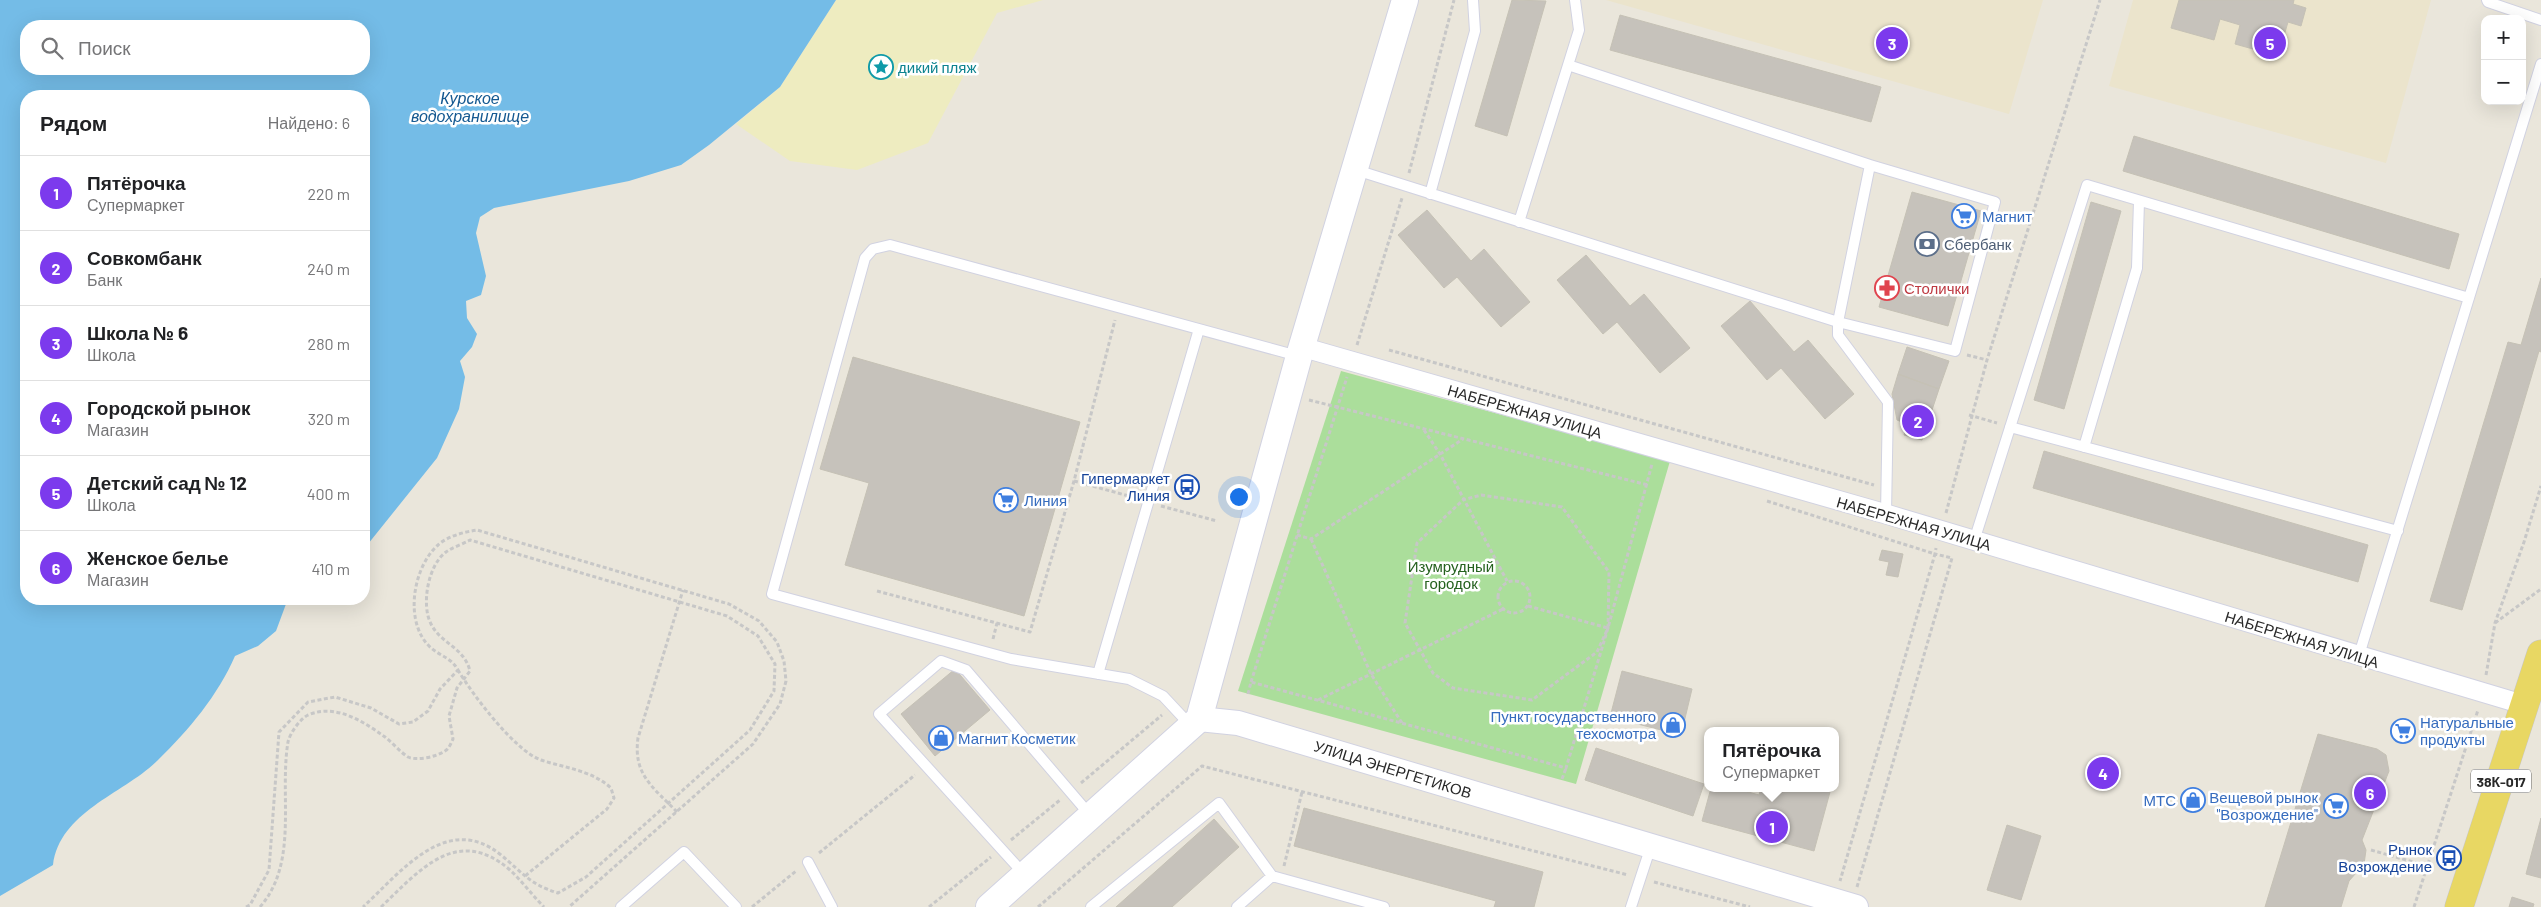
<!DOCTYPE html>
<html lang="ru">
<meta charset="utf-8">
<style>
body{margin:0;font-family:Barlow,sans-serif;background:#f6f6f6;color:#202124}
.controls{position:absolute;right:15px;top:15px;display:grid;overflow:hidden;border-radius:10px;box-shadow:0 5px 20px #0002}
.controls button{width:45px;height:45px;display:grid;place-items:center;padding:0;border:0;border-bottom:1px solid #e0e0e0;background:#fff;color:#202124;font:25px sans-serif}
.you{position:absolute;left:1238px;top:496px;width:18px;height:18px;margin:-12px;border:4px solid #fff;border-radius:50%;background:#1a73e8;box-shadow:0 0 0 8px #1a73e833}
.badge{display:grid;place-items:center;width:32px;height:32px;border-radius:50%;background:#7c3aed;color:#fff;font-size:16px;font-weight:700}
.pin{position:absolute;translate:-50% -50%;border:2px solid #fff;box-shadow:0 1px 5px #0006}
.popup{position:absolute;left:1704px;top:727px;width:135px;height:65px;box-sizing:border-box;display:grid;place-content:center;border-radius:10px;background:#fff;filter:drop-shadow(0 1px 4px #0005);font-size:16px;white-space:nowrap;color:#757577}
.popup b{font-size:19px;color:#202124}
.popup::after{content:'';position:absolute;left:50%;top:100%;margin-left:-10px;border:10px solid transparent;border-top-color:#fff}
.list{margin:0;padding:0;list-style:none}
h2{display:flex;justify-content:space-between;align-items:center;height:65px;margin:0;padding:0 20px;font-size:21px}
h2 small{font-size:16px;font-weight:400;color:#757577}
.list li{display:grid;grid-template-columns:32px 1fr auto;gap:15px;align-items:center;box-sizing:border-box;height:75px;padding:0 20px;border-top:1px solid #e0e0e0}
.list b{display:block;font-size:19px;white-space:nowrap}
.list p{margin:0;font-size:16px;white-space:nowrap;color:#757577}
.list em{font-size:16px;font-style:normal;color:#757577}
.icon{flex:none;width:28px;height:28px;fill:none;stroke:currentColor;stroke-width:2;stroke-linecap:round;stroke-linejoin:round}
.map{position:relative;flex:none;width:2541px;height:907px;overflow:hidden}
.search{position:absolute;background:#fff;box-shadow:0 5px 20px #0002;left:20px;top:20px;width:350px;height:55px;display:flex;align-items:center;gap:12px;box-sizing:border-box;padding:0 18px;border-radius:20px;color:#757577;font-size:19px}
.panel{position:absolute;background:#fff;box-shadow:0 5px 20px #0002;left:20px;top:90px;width:350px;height:515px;border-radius:20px}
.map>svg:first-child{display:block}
</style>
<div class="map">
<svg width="2541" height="907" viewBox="0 0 2541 907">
<rect width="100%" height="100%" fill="#eae6db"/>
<path fill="#ebe4cc" d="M1606 0H2043L2009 114Z
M2133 0H2431L2386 163 2109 86Z"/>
<path fill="#abde9b" d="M1341 371 1670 461 1576 784 1238 691Z"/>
<path fill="#eeecc0" d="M836 0H1043L997 13 928 143 857 170 790 161 736 124 780 87Z"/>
<path fill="#74bce7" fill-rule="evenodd" d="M0 0H836L780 87 709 145 681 165 629 181 494 208 480 217 476 233 486 276 481 295 466 301 467 318 477 334 472 347 460 361 465 377 459 409 437 458 364 549V96H26V599H313L286 604 276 631 258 646 235 656C218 695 189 730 158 760 124 794 60 811 53 865L0 896ZM26 26H364V69H26Z"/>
<path fill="#c6c2bb" stroke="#c5c1b5" d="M1512 0 1546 1 1507 136 1475 126Z
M2179 0H2294L2293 4 2306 8 2301 26 2288 22 2278 56 2235 44 2240 25 2220 19 2214 40 2171 28Z
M1620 15 1881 87 1871 122 1610 50Z
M2134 136 2459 234 2449 269 2123 171Z
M1912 192 1981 211 1948 326 1879 307Z
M2091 202 2121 211 2064 409 2034 400Z
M1427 210 1471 261 1484 249 1530 302 1501 327 1457 277 1444 288 1398 235Z
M1586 255 1630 306 1644 294 1690 348 1660 373 1617 322 1603 334 1557 280Z
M2541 278V352L2539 351 2462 610 2430 601 2508 342 2521 345Z
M1750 301 1794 352 1808 340 1854 394 1825 419 1781 368 1767 380 1721 326Z
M1907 347 1949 361 1939 389 1898 374Z
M853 357 1080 422 1024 616 845 565 869 483 820 469Z
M1898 374 1939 389 1922 440 1904 435 1907 424 1897 420 1892 394Z
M2044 451 2368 545 2358 582 2033 488Z
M1882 550 1903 554 1898 577 1886 575 1889 562 1879 560Z
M955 669 990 710 935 756 901 714Z
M1622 671 1692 689 1681 735 1610 717Z
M2318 734 2377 749 2386 755 2389 771 2362 840 2366 850 2364 864 2349 881 2341 907H2265Z
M1596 748 1704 784 1693 816 1585 780Z
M1711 788H1734L1759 795 1761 788H1814L1830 792 1814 851 1702 821Z
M1304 808 1543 872 1534 907H1494L1496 901 1294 846Z
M2541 818V878L2526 874Z
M1214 819 1239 847 1172 907H1116Z
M2007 825 2041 836 2021 900 1987 890Z
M2512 897 2534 904 2533 907H2509Z"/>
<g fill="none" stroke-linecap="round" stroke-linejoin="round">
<defs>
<path id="service" d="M2487 0 2488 2 2541 20
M1568 65 1870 165
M1870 165 1995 202 1955 351 1838 322Z
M1356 170 1838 322V335L1888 402 1886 514
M1430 194 1475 31 1473 0
M1519 222 1579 30 1575 0
M2010 427 2398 531
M2084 447 2137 268 2139 201
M1974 541 2087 185 2469 298
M2359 655 2541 64
M1098 674 1199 329
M1191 726 1163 696 1129 679 1011 659 772 594 865 258 873 249 890 245 1298 356
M808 862 832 907
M1024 874 879 714 941 661 966 670 1090 815
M621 907 684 852 736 907
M1091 907 1219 803 1272 876
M1237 907 1272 876 1384 907
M1631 907 1651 846"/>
<path id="minor" d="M1302 347 1886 514 2525 705"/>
<path id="tertiary" d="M1199 719 1238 723 1856 907"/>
<path id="secondary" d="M989 907 1199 719 1299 356 1405 0"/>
<path id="primary" d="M2459 907 2541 654"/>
</defs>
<use href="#service" stroke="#d1d2e1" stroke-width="12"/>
<use href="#minor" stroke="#d1d2e1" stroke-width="21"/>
<use href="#tertiary" stroke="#d1d2e1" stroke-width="26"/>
<use href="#secondary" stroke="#d1d2e1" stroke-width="28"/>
<use href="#primary" stroke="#c7c7c7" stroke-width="29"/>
<path stroke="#c7c7c7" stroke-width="3" stroke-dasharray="4 2.5" stroke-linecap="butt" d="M1409 173 1454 0
M1357 345 1402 198
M1389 350 1874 485
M1967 355 1987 360
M1309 400 1648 485
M1969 415 1997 423
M1424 430 1440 454 1507 581
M1074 481 1136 498
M1481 495 1562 507 1609 572 1608 628 1597 652 1532 700 1453 688 1433 673 1405 623 1417 543 1463 500Z
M1767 501 1935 554 1840 881
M1161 506 1217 521
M1946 513 1987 360 2100 0
M1297 535 1311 539 1463 439
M1311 539 1371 674 1402 723
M1498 597a16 16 0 1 1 32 0a16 16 0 1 1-32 0Z
M877 591 1030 632 1074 481 1115 320
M1528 606 1608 628
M2495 623 2541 589
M993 639 997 623
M458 670C472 694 515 751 541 760 565 768 591 770 611 788L614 798 607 809 525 876
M2486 675 2495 623 2524 542 2541 486
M1251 682 1347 377
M1248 694 1251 682 1566 768 1608 628 1652 464
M1318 700 1503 609
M1562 779 1566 768
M1081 783 1162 715
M677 812C653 787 633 775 638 738L683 590
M1011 840 1060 800
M2371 850 2427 866
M819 853 915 775
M1284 866 1302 792
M1654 882 1750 907
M1857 887 1952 558 1935 554 1936 548
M246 907 250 905 269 870 279 732 308 702 335 697 371 708 399 724 413 722 428 711 440 689 458 670C451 657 439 656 429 646 404 621 413 567 438 545 448 536 464 532 477 530L729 604 759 621 777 642 784 661 786 681 780 704 753 744 569 907
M260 907C299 862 279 796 288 742 290 733 300 719 308 715 336 703 364 722 385 737 393 743 400 752 408 757 417 761 436 757 445 751 449 749 451 743 453 739L449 716 457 688 470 671C464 647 441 644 431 624 421 605 428 565 446 552 453 547 463 544 470 540L727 616 758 636 775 664 774 691 750 730 586 877 558 893C529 884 523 873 501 855 447 811 401 872 363 907
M381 907C419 871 457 824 510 870 522 881 532 895 544 907
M752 907 796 871
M929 907 991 857
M1038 907 1202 766 1628 875
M2414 907 2478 710"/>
<use href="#service" stroke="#fff" stroke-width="10"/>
<use href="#minor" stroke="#fff" stroke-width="19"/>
<use href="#tertiary" stroke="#fff" stroke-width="24"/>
<use href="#secondary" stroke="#fff" stroke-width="26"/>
<use href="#primary" stroke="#e8d763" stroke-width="28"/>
</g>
<defs>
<symbol id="sight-ring" viewBox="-11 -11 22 22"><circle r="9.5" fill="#fff" stroke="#0f9aa8" stroke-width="1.5"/><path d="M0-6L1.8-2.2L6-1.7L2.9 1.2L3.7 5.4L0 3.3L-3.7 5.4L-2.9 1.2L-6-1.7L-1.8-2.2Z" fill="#0f9aa8"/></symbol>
<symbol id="supermarket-ring" viewBox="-11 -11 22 22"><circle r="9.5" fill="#fff" stroke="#3f7fe0" stroke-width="1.5"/><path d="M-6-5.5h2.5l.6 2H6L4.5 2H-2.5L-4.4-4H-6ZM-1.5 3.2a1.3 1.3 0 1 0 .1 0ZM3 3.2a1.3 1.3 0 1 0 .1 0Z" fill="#3f7fe0"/></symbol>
<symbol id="bank-ring" viewBox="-11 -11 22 22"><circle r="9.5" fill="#fff" stroke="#5c6f8a" stroke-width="1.5"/><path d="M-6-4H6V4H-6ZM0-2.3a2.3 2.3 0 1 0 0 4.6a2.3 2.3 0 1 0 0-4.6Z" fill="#5c6f8a"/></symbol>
<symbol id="pharmacy-ring" viewBox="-11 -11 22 22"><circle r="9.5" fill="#fff" stroke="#e0444e" stroke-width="1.5"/><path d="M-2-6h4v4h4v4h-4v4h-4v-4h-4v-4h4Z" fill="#e0444e"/></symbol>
<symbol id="bus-ring" viewBox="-11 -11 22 22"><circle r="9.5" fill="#fff" stroke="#1a4fb4" stroke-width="1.5"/><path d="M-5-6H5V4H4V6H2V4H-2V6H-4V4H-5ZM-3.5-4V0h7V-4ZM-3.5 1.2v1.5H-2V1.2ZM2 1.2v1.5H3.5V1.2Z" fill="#1a4fb4"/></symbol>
<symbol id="shop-ring" viewBox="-11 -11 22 22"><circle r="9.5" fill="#fff" stroke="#3f7fe0" stroke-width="1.5"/><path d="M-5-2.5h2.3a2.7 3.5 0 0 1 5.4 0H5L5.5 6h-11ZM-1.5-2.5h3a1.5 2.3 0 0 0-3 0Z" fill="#3f7fe0"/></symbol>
</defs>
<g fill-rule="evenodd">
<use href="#sight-ring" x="867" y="53" width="28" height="28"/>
<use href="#supermarket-ring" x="1950" y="202" width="28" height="28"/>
<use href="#bank-ring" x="1913" y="230" width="28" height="28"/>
<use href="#pharmacy-ring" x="1873" y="274" width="28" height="28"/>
<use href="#bus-ring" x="1173" y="473" width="28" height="28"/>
<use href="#supermarket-ring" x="992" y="486" width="28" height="28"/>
<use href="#shop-ring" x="1659" y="711" width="28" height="28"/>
<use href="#supermarket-ring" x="2389" y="717" width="28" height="28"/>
<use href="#shop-ring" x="927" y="724" width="28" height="28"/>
<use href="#shop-ring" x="2179" y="786" width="28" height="28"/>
<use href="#supermarket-ring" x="2322" y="792" width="28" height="28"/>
<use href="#bus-ring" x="2435" y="844" width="28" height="28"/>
</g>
<g text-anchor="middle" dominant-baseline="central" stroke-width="5" stroke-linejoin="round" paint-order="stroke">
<rect fill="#fff" stroke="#696969" stroke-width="1" x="2471" y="769.5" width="60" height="23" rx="4"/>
<g font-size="14" font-weight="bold" fill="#292929">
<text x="2501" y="781">38К-017</text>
</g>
<g font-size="15" fill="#0d838f" stroke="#fff" text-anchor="start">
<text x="898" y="67">дикий пляж</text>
</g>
<g font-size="15" fill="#366cbe" stroke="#fff" text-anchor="start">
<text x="1982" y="216">Магнит</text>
<text x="1024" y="500">Линия</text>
<text x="1656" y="716" text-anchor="end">Пункт государственного<tspan x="1656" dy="17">техосмотра</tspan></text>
<text x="2420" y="722">Натуральные<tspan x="2420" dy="17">продукты</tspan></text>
<text x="958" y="738">Магнит Косметик</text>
<text x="2318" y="797" text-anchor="end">Вещевой рынок<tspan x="2318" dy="17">"Возрождение"</tspan></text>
<text x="2176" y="800" text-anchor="end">МТС</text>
</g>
<g font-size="15" fill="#4e5e75" stroke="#fff" text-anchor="start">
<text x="1944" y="244">Сбербанк</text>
</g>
<g font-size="15" fill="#be3a42" stroke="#fff" text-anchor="start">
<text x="1904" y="288">Столички</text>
</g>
<g font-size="15" fill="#292929" stroke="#fff">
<text transform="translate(1525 411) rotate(16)">НАБЕРЕЖНАЯ УЛИЦА</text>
<text transform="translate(1914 523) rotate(16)">НАБЕРЕЖНАЯ УЛИЦА</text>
<text transform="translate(2302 639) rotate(17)">НАБЕРЕЖНАЯ УЛИЦА</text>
<text transform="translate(1393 769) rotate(17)">УЛИЦА ЭНЕРГЕТИКОВ</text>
</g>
<g font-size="15" fill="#164399" stroke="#fff" text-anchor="end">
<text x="1170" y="478">Гипермаркет<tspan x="1170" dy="17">Линия</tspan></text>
<text x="2432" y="849">Рынок<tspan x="2432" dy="17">Возрождение</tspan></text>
</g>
<g font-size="15" fill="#25611e" stroke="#fff">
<text x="1451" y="566">Изумрудный<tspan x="1451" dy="17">городок</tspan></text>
</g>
<g font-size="16" font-style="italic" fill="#155991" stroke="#fff">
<text x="470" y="97">Курское<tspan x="470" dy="18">водохранилище</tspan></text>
</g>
</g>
</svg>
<div class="controls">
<button>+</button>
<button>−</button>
</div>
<div class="you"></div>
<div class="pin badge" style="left:1772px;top:827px">1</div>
<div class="popup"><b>Пятёрочка</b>Супермаркет</div>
<div class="pin badge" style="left:1918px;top:421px">2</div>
<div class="pin badge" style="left:1892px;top:43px">3</div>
<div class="pin badge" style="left:2103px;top:773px">4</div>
<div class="pin badge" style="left:2270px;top:43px">5</div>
<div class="pin badge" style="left:2370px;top:793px">6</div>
<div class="search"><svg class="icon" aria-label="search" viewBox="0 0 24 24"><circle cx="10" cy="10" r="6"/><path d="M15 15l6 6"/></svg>Поиск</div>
<section class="panel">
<h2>Рядом<small>Найдено: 6</small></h2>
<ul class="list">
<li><span class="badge">1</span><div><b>Пятёрочка</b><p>Супермаркет</p></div><em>220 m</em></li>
<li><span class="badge">2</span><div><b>Совкомбанк</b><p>Банк</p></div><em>240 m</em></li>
<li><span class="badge">3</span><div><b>Школа № 6</b><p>Школа</p></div><em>280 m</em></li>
<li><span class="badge">4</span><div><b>Городской рынок</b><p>Магазин</p></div><em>320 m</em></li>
<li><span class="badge">5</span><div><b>Детский сад № 12</b><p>Школа</p></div><em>400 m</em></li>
<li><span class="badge">6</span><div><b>Женское белье</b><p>Магазин</p></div><em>410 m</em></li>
</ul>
</section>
</div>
